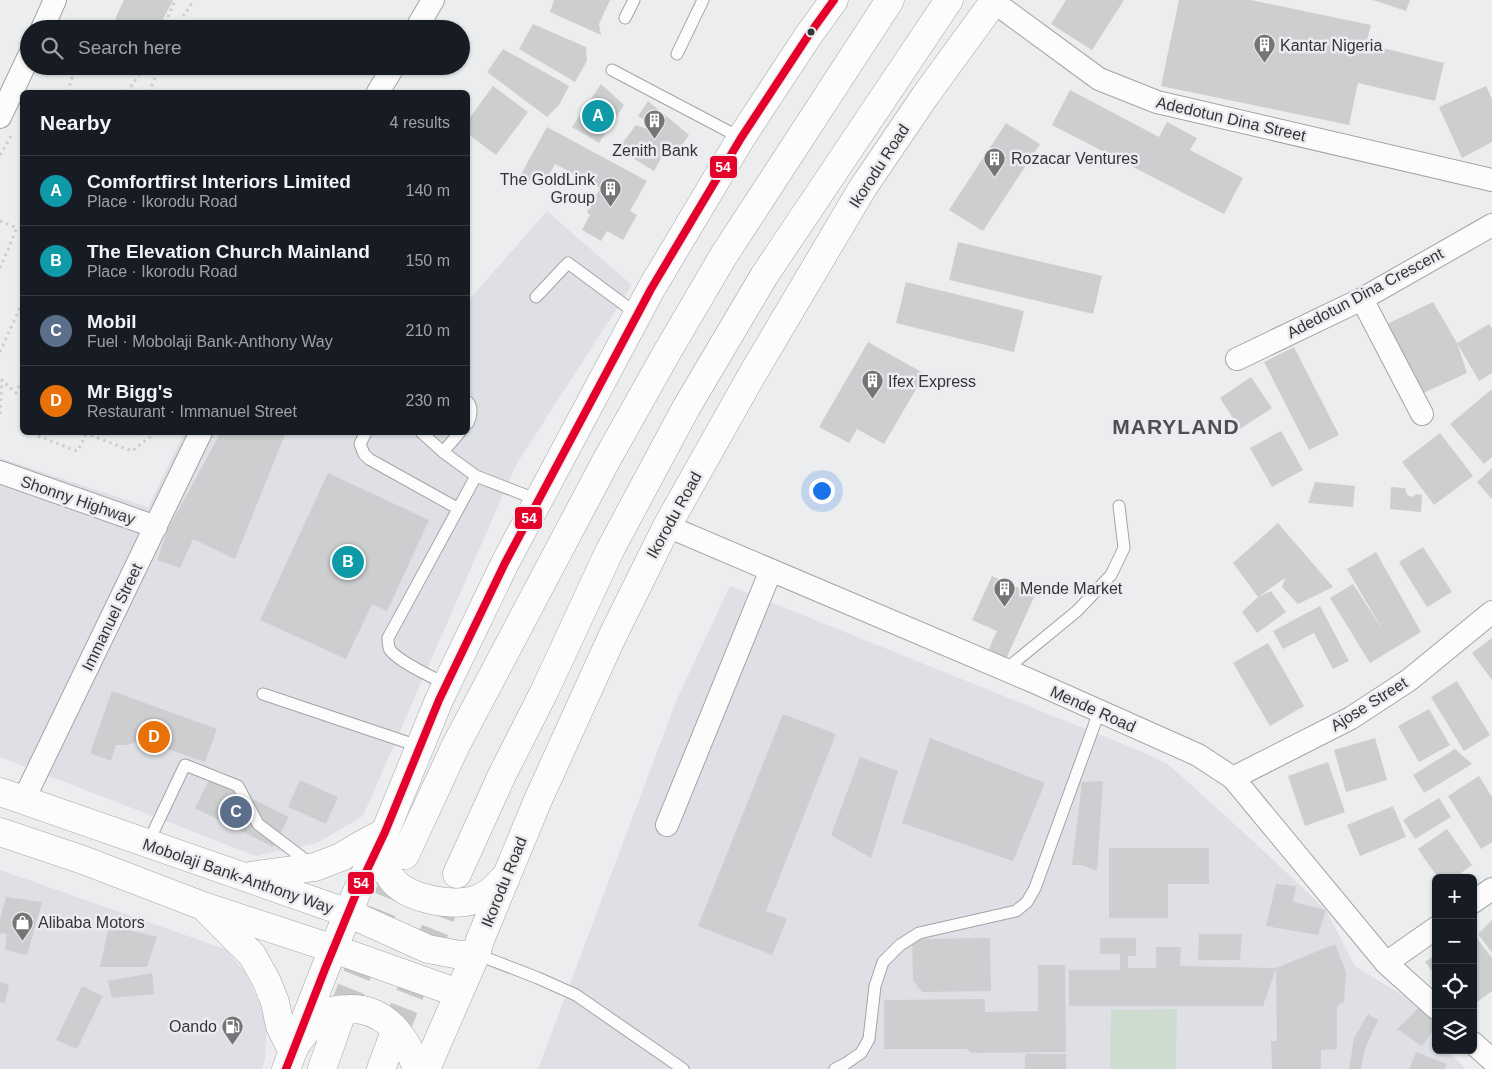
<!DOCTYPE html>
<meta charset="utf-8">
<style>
body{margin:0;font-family:Arial,sans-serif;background:#20242c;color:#f1f3f6}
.controls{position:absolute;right:15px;bottom:15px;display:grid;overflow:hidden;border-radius:8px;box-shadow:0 1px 4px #0004}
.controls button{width:45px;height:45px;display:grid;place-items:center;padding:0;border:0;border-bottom:1px solid #363941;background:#171b24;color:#f1f3f6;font:25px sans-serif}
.you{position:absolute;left:821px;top:490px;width:18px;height:18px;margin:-12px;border:4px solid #fff;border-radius:50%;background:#1a73e8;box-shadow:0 0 0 8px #1a73e833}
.badge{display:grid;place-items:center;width:32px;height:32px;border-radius:50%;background:#0b8043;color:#fff;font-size:16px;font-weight:700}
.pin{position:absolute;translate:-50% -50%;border:2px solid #fff;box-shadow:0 1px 5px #0006}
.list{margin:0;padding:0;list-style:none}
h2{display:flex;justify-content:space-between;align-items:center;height:65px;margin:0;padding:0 20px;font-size:21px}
h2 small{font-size:16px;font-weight:400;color:#9ea1a6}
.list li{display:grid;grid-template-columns:32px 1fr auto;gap:15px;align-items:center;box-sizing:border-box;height:70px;padding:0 20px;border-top:1px solid #363941}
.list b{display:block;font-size:19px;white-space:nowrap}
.list p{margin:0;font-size:16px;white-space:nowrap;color:#9ea1a6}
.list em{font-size:16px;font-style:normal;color:#9ea1a6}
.icon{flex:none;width:28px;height:28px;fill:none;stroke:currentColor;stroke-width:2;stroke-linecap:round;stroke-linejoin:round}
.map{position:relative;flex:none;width:1492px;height:1069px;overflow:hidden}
.search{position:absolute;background:#171b24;box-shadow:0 1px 4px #0004;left:20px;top:20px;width:450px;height:55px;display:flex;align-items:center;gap:12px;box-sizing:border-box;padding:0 18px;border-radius:28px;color:#9ea1a6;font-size:19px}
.panel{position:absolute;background:#171b24;box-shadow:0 1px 4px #0004;left:20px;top:90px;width:450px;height:345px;border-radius:8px}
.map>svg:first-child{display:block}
</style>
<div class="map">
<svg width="1492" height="1069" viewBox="0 0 1492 1069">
<rect width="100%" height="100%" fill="#ecedee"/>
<path fill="#dee0e6" d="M547 211 632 285 516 465 363 816 317 843 256 856 0 757V458L148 507 184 433 468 432V301Z
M730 586 1143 752 1169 765 1252 840 1326 910 1355 966 1420 1006 1432 1037 1436 1041V1050H1446L1466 1069H538L677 699Z
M0 870 225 949 245 972 267 1020 265 1059 262 1069H0Z"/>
<path fill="#cedcd0" d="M1177 1009 1176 1069H1110L1111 1010Z"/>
<path fill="#cdcecf" d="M124 0H173L158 29H135L115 19Z
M554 0H610L599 24 601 35 550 12Z
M1066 0H1124L1092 50 1051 24Z
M1179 0H1251L1371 25 1366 44 1444 63 1435 101 1358 83 1349 125 1161 86Z
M1373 0H1410L1406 11Z
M533 24 586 47 587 61 575 82 519 49Z
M503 49 569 86 559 105 547 117 487 72Z
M601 84 624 105 599 143 572 127Z
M493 86 528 112 496 155 468 134V120Z
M1486 86 1492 99V142L1462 158 1439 107Z
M1070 90 1159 137 1167 122 1197 138 1190 150 1243 178 1224 214 1052 125Z
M648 101 689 135 678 150 668 145 654 171 618 149 636 125 650 130 652 125 638 116Z
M1006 123 1040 144 983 231 949 210Z
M547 127 647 181 630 211 637 215 623 240 607 231 601 241 582 230 590 215 587 212 600 188 555 164 542 188 520 176Z
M958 242 1102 276 1093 314 949 280Z
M906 282 1024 311 1014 352 896 323Z
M1433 302 1457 343 1467 373 1421 394 1387 324Z
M1489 324 1492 328V373L1479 381 1457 343Z
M868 342 925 374 884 444 857 429 849 443 819 427Z
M1294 347 1339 435 1309 450 1264 362Z
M1251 377 1272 408 1240 429 1220 398Z
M1492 389V457L1484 464 1450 424Z
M1281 431 1303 470 1272 487 1250 448Z
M221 432H286L235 559 193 539 180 568 157 560 168 529Z
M1440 433 1473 476 1434 505 1402 462Z
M1492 468V499L1477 482Z
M328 473 429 520 387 611 372 604 346 659 260 620Z
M1315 482 1355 486 1353 507 1308 503Z
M1391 487 1405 488 1407 495 1413 497 1416 494 1422 495 1421 512 1390 509Z
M1278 523 1333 587 1298 604 1282 587 1285 578 1258 597 1233 563Z
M1423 547 1452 592 1427 607 1399 562Z
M1376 552 1421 632 1370 663 1330 598 1353 584 1384 632 1347 569Z
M992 576 1035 595 1006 659 988 651 997 631 972 620Z
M1271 591 1286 612 1257 633 1242 612 1258 597Z
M1320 606 1349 661 1333 669 1314 633 1283 649 1273 631Z
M1492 638V680L1472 653Z
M1268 643 1304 706 1270 726 1233 663Z
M1457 681 1490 735 1464 751 1431 697Z
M112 691 217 729 205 762 142 740 127 745H116L111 761 90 753Z
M1429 709 1450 745 1419 762 1398 726Z
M783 714 836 734 766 911 787 919 772 955 698 926Z
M930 738 1045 783 1013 861 902 823Z
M1375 738 1387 780 1346 792 1334 750Z
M1455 749 1472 764 1424 793 1413 775Z
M860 757 898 771 871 858 831 835Z
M1328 762 1345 812 1305 826 1288 776Z
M1479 776 1492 797V842L1481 849 1448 796Z
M210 778 289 817 273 847 195 808Z
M300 780 338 797 326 824 288 807Z
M1103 781 1097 871 1081 865H1072L1082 782Z
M1439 798 1451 817 1415 839 1403 820Z
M1393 806 1406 837 1360 856 1347 825Z
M1447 829 1472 865 1454 878H1438L1418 849Z
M1109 848H1209V884H1168V918H1109Z
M1276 884 1296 886 1293 902 1326 910 1318 935 1266 926Z
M6 897 42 902 27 955 5 950 7 934 0 933V919Z
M1492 920V953L1478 934Z
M109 925 157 937 147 967H100Z
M1473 933 1492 958V991L1473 1005Z
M1199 934H1242L1240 960H1198Z
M990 938 991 991 922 992 913 980 912 939Z
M1100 938H1136V956H1128V968H1156V947H1181L1180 966 1276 968 1335 944 1346 972 1344 1002 1337 1006V1049L1321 1050V1069H1272L1271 1041H1277L1276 968 1263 1006H1069V970H1120V954H1100Z
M1436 954V976L1425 962Z
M1038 965H1065L1066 1052 972 1053 967 1049H884V1000L985 999V1012L1038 1011Z
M152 973 154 994 112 998 108 981Z
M0 982 9 985 5 1003 0 1002Z
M82 986 103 996 77 1049 56 1040Z
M1420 1006 1436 1019V1027L1422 1046 1397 1029Z
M1368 1014 1378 1020 1365 1048 1361 1069H1349L1354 1038Z
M1416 1052 1447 1064 1445 1069H1409Z
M1025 1054H1066V1069H1025Z"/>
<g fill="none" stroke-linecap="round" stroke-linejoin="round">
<path stroke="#c7c8c9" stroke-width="28" stroke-dasharray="28 14" stroke-linecap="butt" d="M341 1015 402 861
M394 1034 457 874"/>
<defs>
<path id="lane" d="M625 18 634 0
M677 54 703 0
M612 70 741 138
M536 297 568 263 637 314
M468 402C473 408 471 417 468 423
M366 432 360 444 364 454 369 459 457 508
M421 432 443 452 476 476 538 500
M443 452 460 432
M1005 670 1077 611 1111 575 1124 548 1119 506
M446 684C432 677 399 662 390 650 388 646 388 642 388 638L476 476
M263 694 421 747
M148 843 185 765 238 786 258 824 312 865
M476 954 538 978 576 995 683 1069
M835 1069 845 1064 861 1053 869 1039 875 986 883 962 900 945 919 933 1016 911 1027 902 1035 888 1099 712"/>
<path id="street" d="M994 2 1099 79 1157 102 1492 180
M42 29 55 0
M416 29 433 0
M378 92 394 66
M0 117 29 56
M1362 299 1422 414
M1237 359 1362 299 1492 225
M0 472 156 527
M667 526 1032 681 1198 755 1233 778 1386 963 1436 1008
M1233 778 1351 718 1409 680 1492 612
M23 801 201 432
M667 825 771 570
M1473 902 1492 889
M1386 963 1436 928
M1473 1043 1492 1060"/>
<path id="primary" d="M0 792 348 913 428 949 460 955 476 954
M0 832 83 860 203 906 334 949 458 993
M385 832C385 847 383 865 391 878 406 899 454 908 477 899 489 895 496 887 504 878
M250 876 315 867 341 857 361 845 385 832
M208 911 252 955 266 980 275 1002 280 1026 292 1050C301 1038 310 1024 322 1015 329 1010 339 1009 348 1009 385 1007 406 1037 417 1069
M286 1069 325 969 358 889 385 832 439 700 505 563 651 289 741 138 808 36 834 0
M426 1069 476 954 480 940 538 800 612 637 667 526 753 373 862 189 925 96 995 0"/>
<path id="highway" d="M405 855 456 745 606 461 666 354 724 255 890 0
M457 874 502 775 545 690 610 550 686 408 764 276 949 0
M322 1069 341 1015
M381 1069 394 1034"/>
</defs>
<use href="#lane" stroke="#a3a4a5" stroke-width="13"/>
<use href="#street" stroke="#a3a4a5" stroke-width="24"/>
<use href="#primary" stroke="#a3a4a5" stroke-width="29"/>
<use href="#highway" stroke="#a3a4a5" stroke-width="29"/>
<path stroke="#cdcdce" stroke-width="3" stroke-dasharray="2.5 4" stroke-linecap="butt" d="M163 29 175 0
M180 29C181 13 188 13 193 0
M69 92 70 83 77 66
M127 92 145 66
M149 92 160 66
M0 155 11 136
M0 221 17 228
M21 230 22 204
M0 268 17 228
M0 352 22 303
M0 414 2 380 16 393 22 379
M85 433 132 451 150 437 152 432
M38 436 77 451 82 443 86 433"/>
<use href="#lane" stroke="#fcfcfc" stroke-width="11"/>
<use href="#street" stroke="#fcfcfc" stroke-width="22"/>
<use href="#primary" stroke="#fcfcfc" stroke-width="28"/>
<use href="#highway" stroke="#fcfcfc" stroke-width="28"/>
<defs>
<path id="bus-1" d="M286 1069 325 969 358 889 385 832 439 700 505 563 651 289 741 138 808 36 834 0"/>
</defs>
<use href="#bus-1" stroke="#ebecef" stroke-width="11"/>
<use href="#bus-1" stroke="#e4002b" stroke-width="8"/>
</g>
<defs>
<symbol id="building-pin" viewBox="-11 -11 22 30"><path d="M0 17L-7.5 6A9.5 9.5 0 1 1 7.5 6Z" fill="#757577" stroke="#ebecef"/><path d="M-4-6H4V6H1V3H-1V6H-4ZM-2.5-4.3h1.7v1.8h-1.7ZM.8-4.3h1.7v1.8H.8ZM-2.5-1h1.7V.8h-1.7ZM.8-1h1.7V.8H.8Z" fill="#fff"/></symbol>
<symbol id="shop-pin" viewBox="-11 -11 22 30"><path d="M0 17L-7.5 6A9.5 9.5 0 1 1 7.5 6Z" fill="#757577" stroke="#ebecef"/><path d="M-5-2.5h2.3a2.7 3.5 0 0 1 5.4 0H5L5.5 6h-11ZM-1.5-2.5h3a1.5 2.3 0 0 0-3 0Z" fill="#fff"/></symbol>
<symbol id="fuel-pin" viewBox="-11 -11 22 30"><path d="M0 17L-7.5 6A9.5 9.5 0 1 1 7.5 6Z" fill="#757577" stroke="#ebecef"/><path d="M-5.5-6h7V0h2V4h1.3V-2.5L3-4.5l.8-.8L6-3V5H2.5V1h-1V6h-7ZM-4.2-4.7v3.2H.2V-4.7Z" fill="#fff"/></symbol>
</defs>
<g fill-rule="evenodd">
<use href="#building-pin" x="1252" y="32" width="25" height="34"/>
<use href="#building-pin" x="642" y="108" width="25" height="34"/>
<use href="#building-pin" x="982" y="146" width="25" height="34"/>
<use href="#building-pin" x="598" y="176" width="25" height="34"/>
<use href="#building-pin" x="860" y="368" width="25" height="34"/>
<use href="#building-pin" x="992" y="576" width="25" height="34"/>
<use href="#shop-pin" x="10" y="910" width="25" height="34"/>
<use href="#fuel-pin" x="220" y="1014" width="25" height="34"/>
</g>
<circle fill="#353537" stroke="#ebecef" stroke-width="2" cx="811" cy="32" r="4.5"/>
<g text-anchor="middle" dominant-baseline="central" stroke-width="5" stroke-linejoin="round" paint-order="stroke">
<g font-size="16" fill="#353537" stroke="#ebecef" text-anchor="start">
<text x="1280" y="45">Kantar Nigeria</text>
<text x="655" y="150" text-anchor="middle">Zenith Bank</text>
<text x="1011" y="158">Rozacar Ventures</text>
<text x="595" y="179" text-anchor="end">The GoldLink<tspan x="595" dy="18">Group</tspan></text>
<text x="888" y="381">Ifex Express</text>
<text x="1020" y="588">Mende Market</text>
<text x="38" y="922">Alibaba Motors</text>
<text x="217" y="1026" text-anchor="end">Oando</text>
</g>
<g font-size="16" fill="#353537" stroke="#ebecef">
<text transform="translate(1231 119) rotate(13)">Adedotun Dina Street</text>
<text transform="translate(879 166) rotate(-57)">Ikorodu Road</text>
<text transform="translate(1365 293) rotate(-28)">Adedotun Dina Crescent</text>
<text transform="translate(78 500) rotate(19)">Shonny Highway</text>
<text transform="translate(674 515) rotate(-61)">Ikorodu Road</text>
<text transform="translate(112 617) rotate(-64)">Immanuel Street</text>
<text transform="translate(1369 704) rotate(-32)">Ajose Street</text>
<text transform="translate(1093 709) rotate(24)">Mende Road</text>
<text transform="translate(238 876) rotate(19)">Mobolaji Bank-Anthony Way</text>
<text transform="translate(504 882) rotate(-68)">Ikorodu Road</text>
</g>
<g font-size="21" font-weight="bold" letter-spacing="1" fill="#4f4f52" stroke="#ebecef">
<text x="1176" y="426">MARYLAND</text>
</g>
</g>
<g stroke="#ebecef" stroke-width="2">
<rect x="709" y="155" width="29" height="24" rx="5" fill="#e4002b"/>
<rect x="514" y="506" width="29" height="24" rx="5" fill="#e4002b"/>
<rect x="347" y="871" width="28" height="24" rx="5" fill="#e4002b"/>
</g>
<g font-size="14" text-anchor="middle" font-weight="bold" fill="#fff">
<text x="723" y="172">54</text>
<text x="529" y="523">54</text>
<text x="361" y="888">54</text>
</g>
</svg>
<div class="controls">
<button>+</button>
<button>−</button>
<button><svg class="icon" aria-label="locate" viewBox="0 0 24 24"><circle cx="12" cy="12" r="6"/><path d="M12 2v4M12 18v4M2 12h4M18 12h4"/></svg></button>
<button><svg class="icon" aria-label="layers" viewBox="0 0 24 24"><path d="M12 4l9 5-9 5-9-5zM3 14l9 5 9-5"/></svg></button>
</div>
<div class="you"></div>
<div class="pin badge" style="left:598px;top:116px;background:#0f9aa8">A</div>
<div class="pin badge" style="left:348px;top:562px;background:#0f9aa8">B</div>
<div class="pin badge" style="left:236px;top:812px;background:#5c6f8a">C</div>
<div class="pin badge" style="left:154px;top:737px;background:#e8710a">D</div>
<div class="search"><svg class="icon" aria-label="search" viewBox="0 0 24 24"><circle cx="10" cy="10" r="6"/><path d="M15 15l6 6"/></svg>Search here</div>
<section class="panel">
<h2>Nearby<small>4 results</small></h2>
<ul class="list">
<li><span class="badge" style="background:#0f9aa8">A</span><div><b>Comfortfirst Interiors Limited</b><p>Place · Ikorodu Road</p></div><em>140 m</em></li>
<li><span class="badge" style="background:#0f9aa8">B</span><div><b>The Elevation Church Mainland</b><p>Place · Ikorodu Road</p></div><em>150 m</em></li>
<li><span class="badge" style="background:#5c6f8a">C</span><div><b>Mobil</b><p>Fuel · Mobolaji Bank-Anthony Way</p></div><em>210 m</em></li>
<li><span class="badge" style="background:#e8710a">D</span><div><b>Mr Bigg's</b><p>Restaurant · Immanuel Street</p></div><em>230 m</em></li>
</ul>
</section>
</div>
